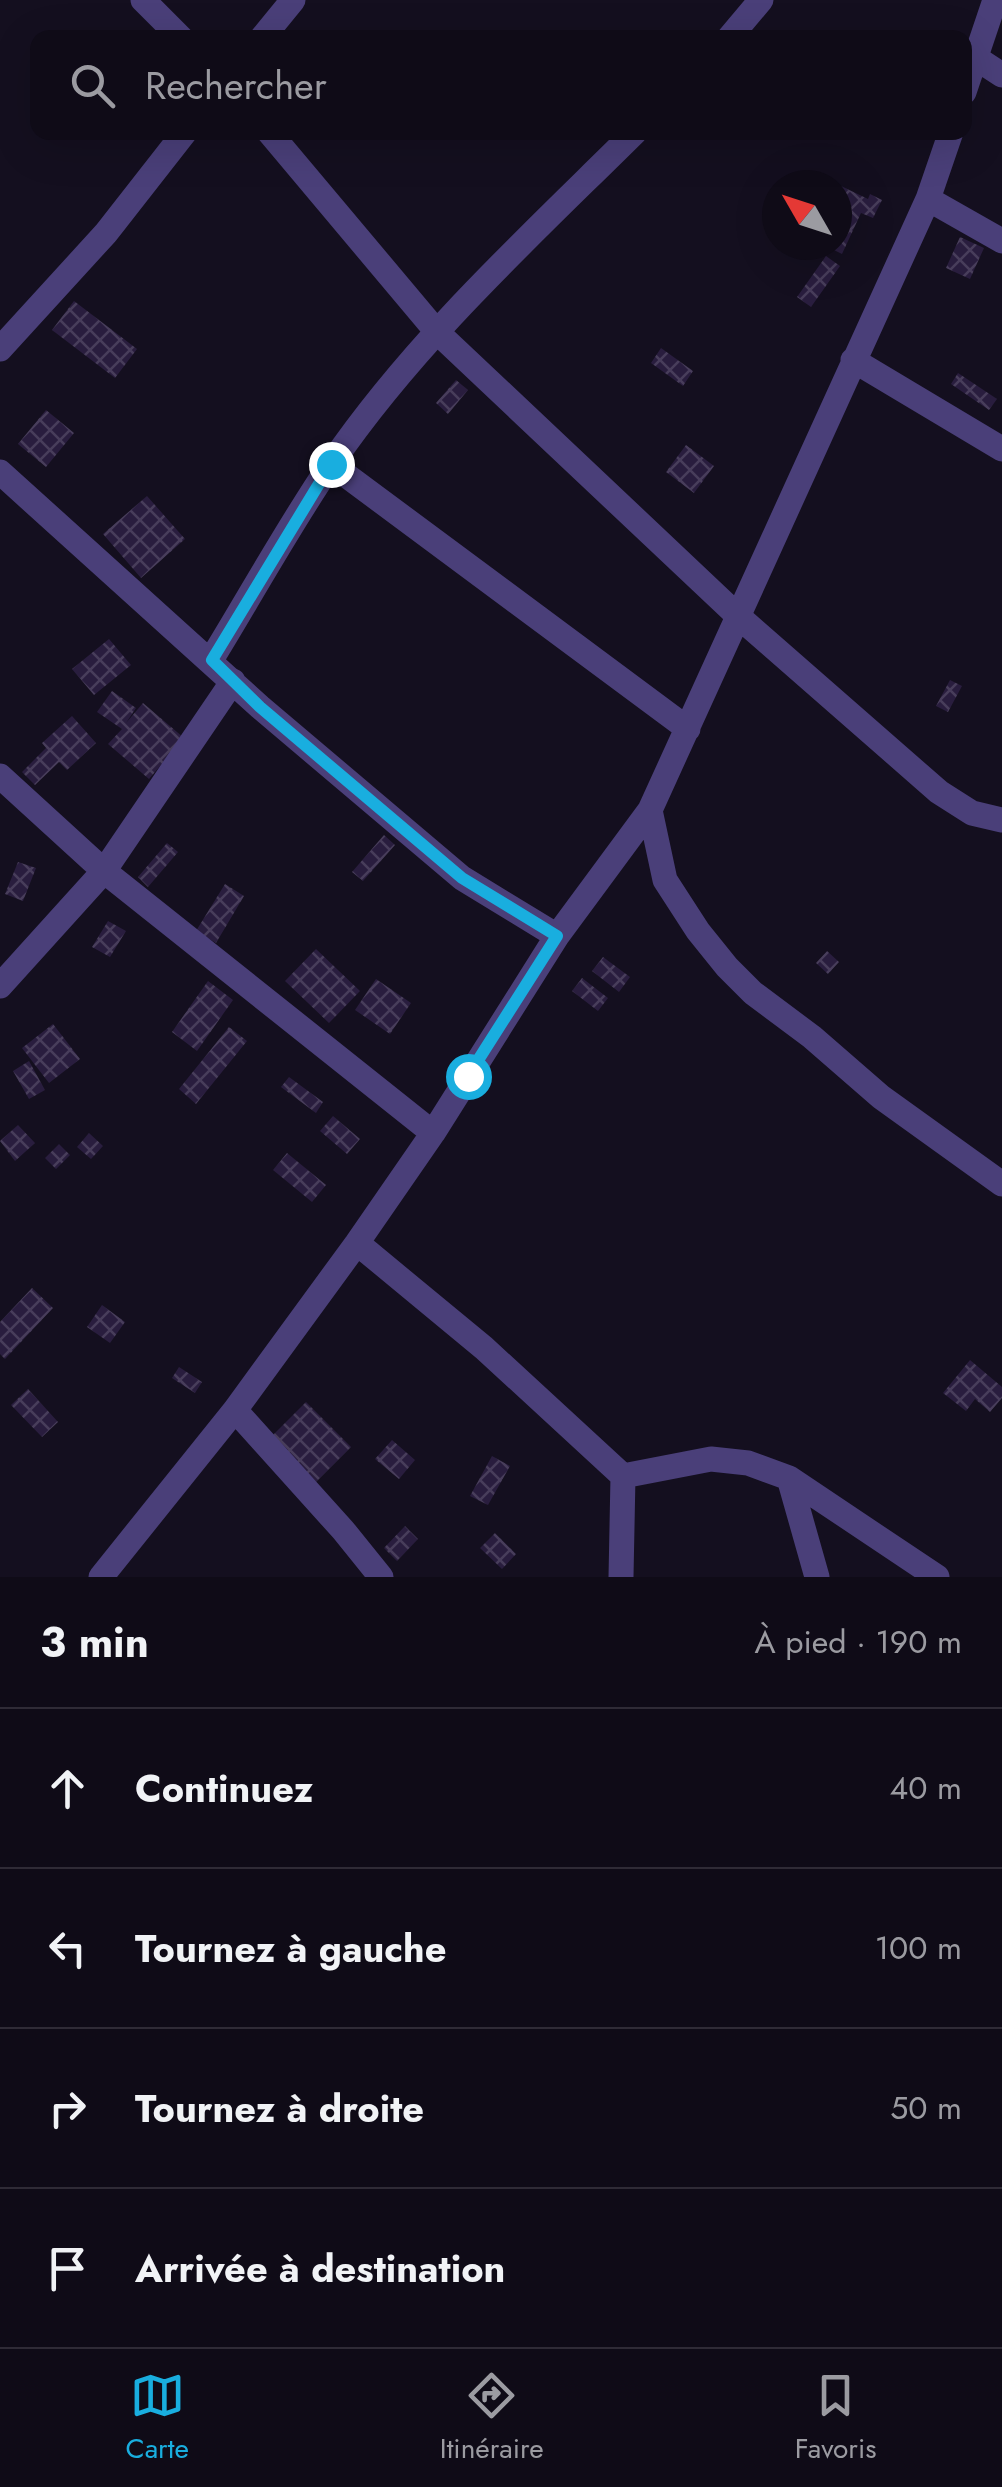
<!DOCTYPE html>
<html lang="fr">
<meta charset="utf-8">
<style>
body{margin:0;font-family:Jost,sans-serif;background:#181420;color:#f1f3f6}
.compass{position:absolute;left:762px;top:170px;width:90px;height:90px;border-radius:50%;background:#0f0b17;box-shadow:0 10px 40px #0002;rotate:309deg}
.stop{position:absolute;width:30px;height:30px;margin:-22px;border:8px solid #19aedf;border-radius:50%;background:#fff}
.stop.end{background:#19aedf;border-color:#fff;box-shadow:0 2px 10px #0008}
.list{margin:0;padding:0;list-style:none}
h2{display:flex;justify-content:space-between;align-items:center;height:130px;margin:0;padding:0 40px;font-size:42px}
h2 small{font-size:32px;font-weight:400;color:#9b9ba1}
.list li{display:grid;grid-template-columns:65px 1fr auto;gap:30px;align-items:center;box-sizing:border-box;height:160px;padding:0 40px;border-top:2px solid #2f2b36}
.list b{display:block;font-size:38px;white-space:nowrap}
.list em{font-size:32px;font-style:normal;color:#9b9ba1}
.icon{flex:none;width:55px;height:55px;fill:none;stroke:currentColor;stroke-width:2;stroke-linecap:round;stroke-linejoin:round}
.map{position:relative;flex:none;width:1002px;height:1577px;overflow:hidden}
.search{position:absolute;background:#0f0b17;box-shadow:0 10px 40px #0002;left:30px;right:30px;top:30px;height:110px;display:flex;align-items:center;gap:25px;box-sizing:border-box;padding:0 35px;border-radius:20px;color:#9b9ba1;font-size:38px}
.sheet{height:770px;background:#0f0b17}
nav{display:flex;justify-content:space-around;align-items:center;box-sizing:border-box;height:140px;border-top:2px solid #2f2b36;background:#0f0b17;font-size:28px;color:#9b9ba1}
nav a{display:grid;justify-items:center;gap:5px}
nav .on{color:#19aedf}
.map>svg:first-child{display:block}
</style>
<div class="map">
<svg width="1002" height="1577" viewBox="0 0 1002 1577">
<defs>
<pattern id="building-cross-hatch" width="8" height="8" patternUnits="userSpaceOnUse" patternTransform="scale(2.5)"><rect width="8" height="8" fill="#291d3e"/><path d="M0 0l8 8M0 8l8-8" fill="none" stroke="#483d5b"/></pattern>
</defs>
<rect width="100%" height="100%" fill="#140f1f"/>
<path fill="url(#building-cross-hatch)" d="M841 186 868 199 870 194 882 200 873 218 861 213 842 254 824 245H837V195Z
M960 237 984 248 970 279 946 268Z
M826 256 840 266 811 307 797 297Z
M74 301 137 349 115 378 52 330Z
M661 348 693 371 683 386 651 363Z
M958 373 997 399 989 410 951 384Z
M456 380 468 390 448 414 436 403Z
M46 410 74 433 46 467 18 444Z
M686 445 714 466 694 493 666 472Z
M147 496 185 539 141 578 103 534Z
M109 639 131 665 94 695 72 669Z
M950 680 962 686 948 712 936 706Z
M112 691 136 708 126 723 143 703 184 738 149 779 108 744 122 729 97 712Z
M72 716 96 743 67 770 59 762 35 785 22 772 46 748 42 743Z
M384 835 395 845 363 881 352 872Z
M167 843 178 852 148 887 138 877Z
M18 862 36 868 23 901 5 894Z
M225 884 244 896 216 943 196 931Z
M108 921 126 931 110 957 92 947Z
M316 949 360 991 329 1023 285 981Z
M827 951 839 962 828 974 816 963Z
M603 957 630 977 619 992 592 971Z
M582 978 608 998 598 1011 572 991Z
M376 979 411 1003 390 1034 355 1010Z
M208 981 233 1000 197 1051 172 1032Z
M53 1024 80 1059 49 1083 22 1048Z
M229 1027 247 1041 196 1104 179 1089Z
M29 1061 45 1090 29 1099 13 1071Z
M289 1077 323 1102 316 1113 281 1087Z
M333 1116 360 1139 347 1154 320 1131Z
M18 1125 35 1143 15 1161 0 1141Z
M89 1133 103 1146 91 1159 77 1147Z
M59 1144 70 1155 56 1169 45 1158Z
M287 1153 326 1185 312 1202 273 1170Z
M32 1288 53 1308 5 1359 0 1354V1322Z
M102 1305 125 1322 110 1343 87 1327Z
M970 1360 1002 1387V1398L990 1412 975 1399 966 1411 943 1393Z
M179 1367 202 1382 195 1393 172 1378Z
M28 1389 58 1422 42 1437 11 1405Z
M306 1402 351 1447 311 1487 266 1442Z
M392 1440 415 1460 399 1479 375 1459Z
M492 1456 510 1466 488 1505 470 1496Z
M405 1526 418 1539 397 1561 384 1548Z
M495 1533 516 1554 502 1569 480 1548Z"/>
<g fill="none" stroke-linecap="round" stroke-linejoin="round">
<path stroke="#4a3f79" stroke-width="25" d="M143 0 181 38
M262 38 293 0
M729 38 761 0
M976 58 1002 75
M964 92 995 0
M269 132 437 332 739 617 939 792 972 813 1002 820
M928 199 1002 241
M0 349 106 233 185 132
M853 360 1002 449
M331 464 688 729
M0 472 260 707 462 878 557 936
M211 660C251 595 288 527 331 464 415 341 529 237 635 132
M0 776 104 871 433 1133
M650 810 665 880 698 931 727 967 753 993 812 1037 881 1097 1002 1184
M0 986 104 871 233 681
M357 1243 484 1348 623 1476 621 1577
M235 1410 343 1530 381 1577
M623 1476 711 1459 748 1463 789 1478 817 1577
M789 1478 937 1577
M101 1577 235 1410 357 1243 433 1133 557 936 650 810 928 199 951 132"/>
</g>
<g fill="none" stroke-linecap="round" stroke-linejoin="round">
<path stroke="#19aedf" stroke-width="12" d="M331 464 212 660 260 707 462 878 557 936 468 1076"/>
</g>
</svg>
<svg class="compass" viewBox="-18 -18 36 36"><path d="M0-13l5 13h-10z" fill="#e53935"/><path d="M0 13l5-13h-10z" fill="#9b9ba1"/></svg>
<div class="stop" style="left:468px;top:1076px"></div>
<div class="stop end" style="left:331px;top:464px"></div>
<div class="search"><svg class="icon" aria-label="search" viewBox="0 0 24 24"><circle cx="10" cy="10" r="6"/><path d="M15 15l6 6"/></svg>Rechercher</div>
</div>
<section class="sheet">
<h2>3 min<small>À pied · 190 m</small></h2>
<ul class="list">
<li><svg class="icon" aria-label="ahead" viewBox="0 0 24 24"><path d="M12 20V5M6 11l6-6 6 6"/></svg><div><b>Continuez</b></div><em>40 m</em></li>
<li><svg class="icon" aria-label="left" viewBox="0 0 24 24"><path d="M17 20v-9H6M10 6l-5 5 5 5"/></svg><div><b>Tournez à gauche</b></div><em>100 m</em></li>
<li><svg class="icon" aria-label="right" viewBox="0 0 24 24"><path d="M7 20v-9h11M14 6l5 5-5 5"/></svg><div><b>Tournez à droite</b></div><em>50 m</em></li>
<li><svg class="icon" aria-label="arrive" viewBox="0 0 24 24"><path d="M6 21V4h12l-3 4 3 4H6"/></svg><div><b>Arrivée à destination</b></div></li>
</ul>
</section>
<nav>
<a class="on"><svg class="icon" aria-label="map" viewBox="0 0 24 24"><path d="M3 6l6-2 6 2 6-2v14l-6 2-6-2-6 2zM9 4v14M15 6v14"/></svg>Carte</a>
<a><svg class="icon" aria-label="directions" viewBox="0 0 24 24"><path d="M12 3l9 9-9 9-9-9zM9 14v-3h6M13 9l2 2-2 2"/></svg>Itinéraire</a>
<a><svg class="icon" aria-label="saved" viewBox="0 0 24 24"><path d="M7 4h10v16l-5-4-5 4z"/></svg>Favoris</a>
</nav>
